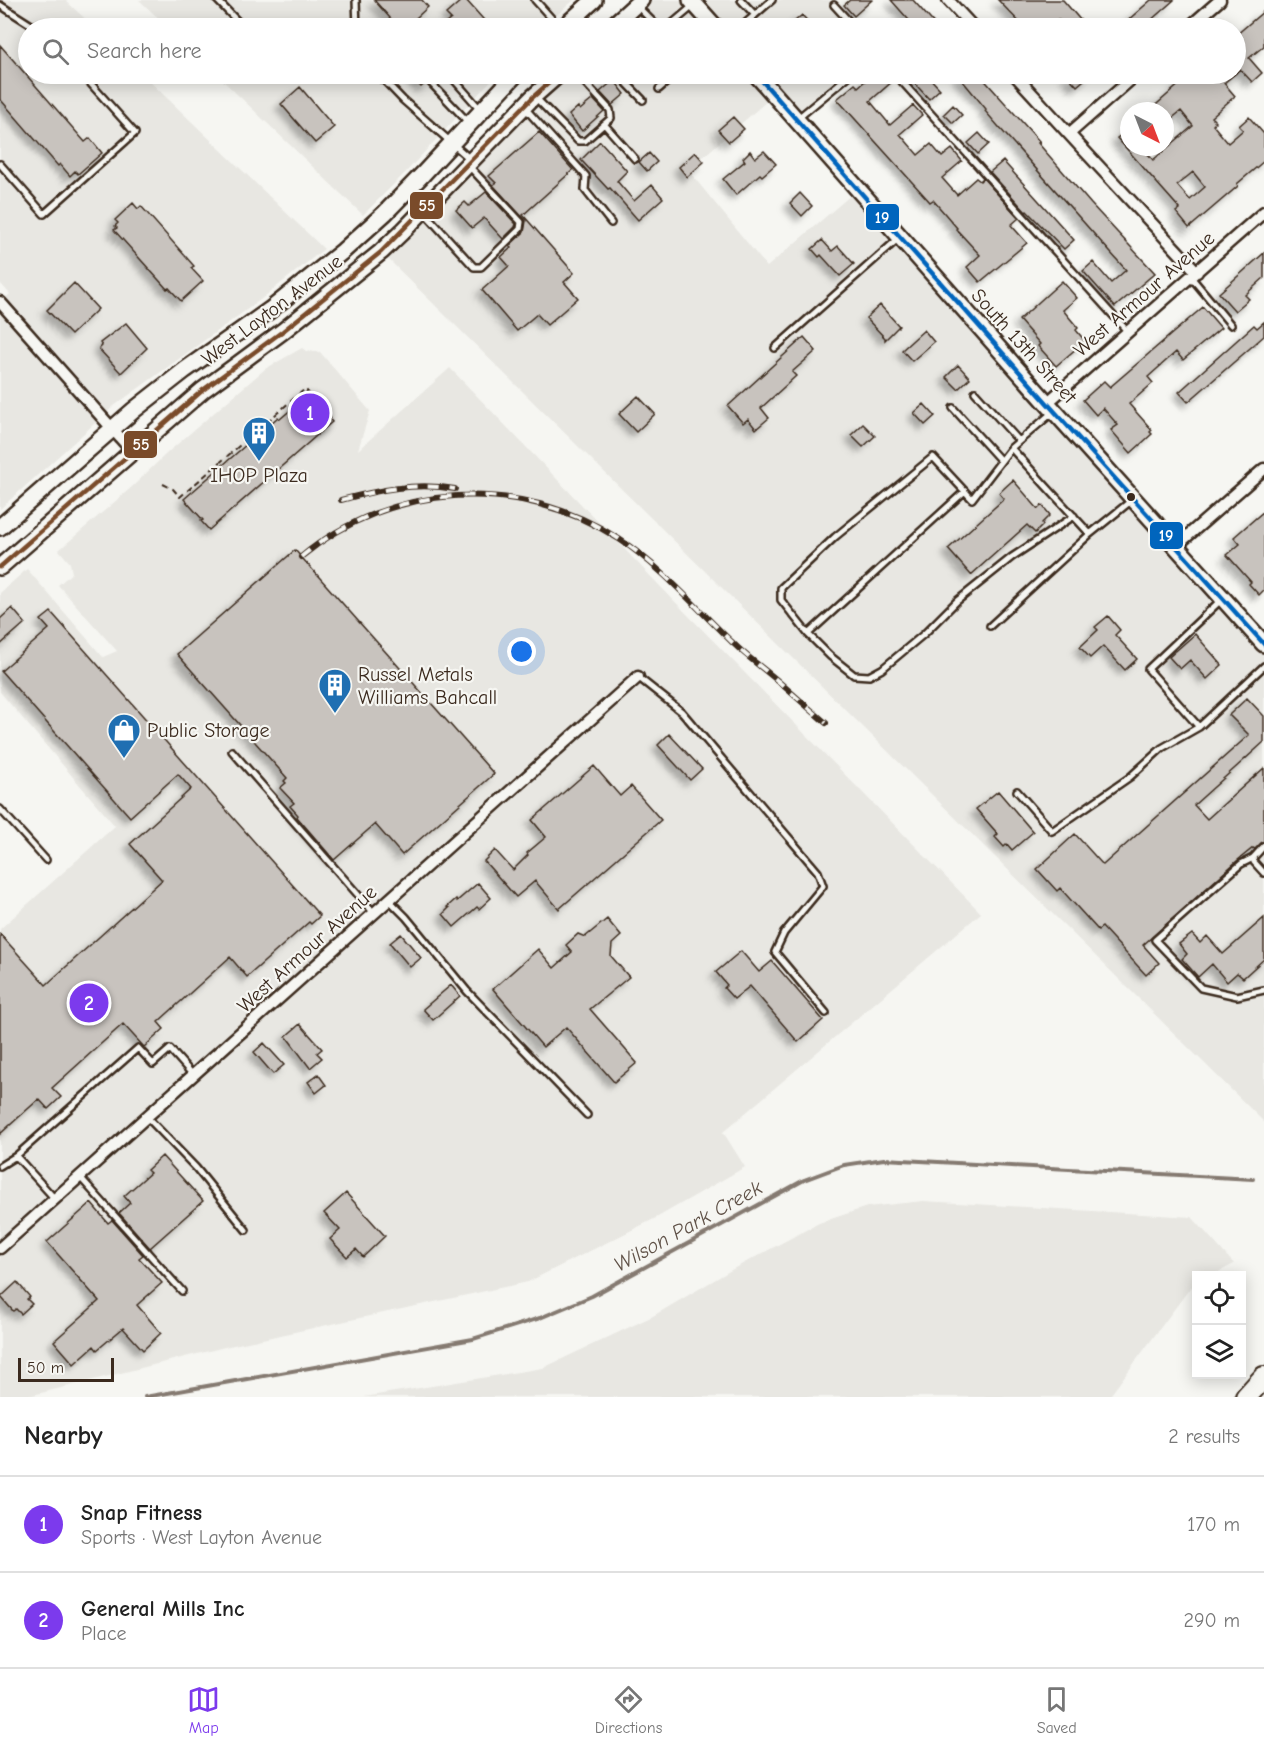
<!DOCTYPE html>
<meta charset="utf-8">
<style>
body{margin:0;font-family:"Comic Neue",sans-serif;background:#f2f2f2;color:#222}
.controls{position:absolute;right:18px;bottom:18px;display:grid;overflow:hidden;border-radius:0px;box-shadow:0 3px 15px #0003}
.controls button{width:54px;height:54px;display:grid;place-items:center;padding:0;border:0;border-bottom:2px solid #e0e0e0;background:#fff;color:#222;font:30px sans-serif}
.compass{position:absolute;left:1120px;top:102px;width:54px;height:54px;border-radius:50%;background:#fff;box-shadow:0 3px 15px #0003;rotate:138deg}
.scale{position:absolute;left:18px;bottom:15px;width:96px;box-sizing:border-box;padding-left:6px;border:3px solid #3b2a1e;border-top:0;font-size:16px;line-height:21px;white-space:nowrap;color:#3b2a1e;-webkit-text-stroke:4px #f6f6f2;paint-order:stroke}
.you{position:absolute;left:522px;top:652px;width:21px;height:21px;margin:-15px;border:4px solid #fff;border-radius:50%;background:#1a73e8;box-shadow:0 0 0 9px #1a73e833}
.badge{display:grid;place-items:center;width:39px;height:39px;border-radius:50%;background:#7c3aed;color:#fff;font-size:20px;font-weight:700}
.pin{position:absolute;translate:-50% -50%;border:3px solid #fff;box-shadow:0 2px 6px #0006}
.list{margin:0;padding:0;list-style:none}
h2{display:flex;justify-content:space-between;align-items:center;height:78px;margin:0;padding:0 24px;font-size:26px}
h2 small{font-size:20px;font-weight:400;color:#767676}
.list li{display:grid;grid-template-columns:39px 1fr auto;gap:18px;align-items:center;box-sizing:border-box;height:96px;padding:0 24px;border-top:2px solid #e0e0e0}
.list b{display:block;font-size:22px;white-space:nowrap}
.list p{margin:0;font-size:20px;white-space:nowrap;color:#767676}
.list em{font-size:20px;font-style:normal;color:#767676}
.icon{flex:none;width:33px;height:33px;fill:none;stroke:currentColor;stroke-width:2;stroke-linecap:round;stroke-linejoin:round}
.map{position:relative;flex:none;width:1264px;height:1397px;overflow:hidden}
.search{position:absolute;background:#fff;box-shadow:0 3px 15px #0003;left:18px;right:18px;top:18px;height:66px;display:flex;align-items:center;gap:15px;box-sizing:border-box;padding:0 21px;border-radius:33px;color:#767676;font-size:22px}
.sheet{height:270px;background:#fff}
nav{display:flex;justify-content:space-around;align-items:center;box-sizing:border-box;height:84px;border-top:2px solid #e0e0e0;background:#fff;font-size:16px;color:#767676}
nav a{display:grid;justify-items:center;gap:3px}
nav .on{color:#7c3aed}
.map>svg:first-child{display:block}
</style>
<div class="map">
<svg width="1264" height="1397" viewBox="0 0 1264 1397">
<defs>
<filter id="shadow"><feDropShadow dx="-5.5" dy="5.5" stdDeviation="3" flood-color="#0004"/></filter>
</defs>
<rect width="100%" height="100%" fill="#f6f6f2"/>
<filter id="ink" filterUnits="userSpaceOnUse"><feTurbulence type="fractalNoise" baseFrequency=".0167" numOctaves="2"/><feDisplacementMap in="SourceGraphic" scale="12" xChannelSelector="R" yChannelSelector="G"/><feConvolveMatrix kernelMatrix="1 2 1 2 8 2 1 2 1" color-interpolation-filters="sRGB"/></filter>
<g filter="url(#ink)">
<path fill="#e8e7e2" d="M0 0H65L95 28H28V74H142L324 249 260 300 114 406 0 509V303L10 294 0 283Z
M139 0H574L542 28H169Z
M641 0H829L855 28H610Z
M216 74H497L405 173 363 215Z
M559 74H852L798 123 774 95 688 170 767 267 858 189 1264 644V1122L381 252Z
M302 348 306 351 320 352 370 411 358 450 450 368 684 611 981 913 723 1132 745 1167 656 1218 528 1282 229 1346 25 1397H0V929L115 826 0 692V593L27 569 103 657 117 651 58 585 72 573 70 563 59 550 133 486 167 453 265 369Z
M923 1201 1192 1217 1234 1264 1213 1275 1196 1276V1285L1190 1288 1109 1397H364L543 1368 653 1316 733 1269 819 1223 867 1207Z"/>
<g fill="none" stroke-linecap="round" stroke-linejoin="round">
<path stroke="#857a71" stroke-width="4" d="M145 1397 473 1339 540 1318 592 1296 804 1180 844 1165 884 1159 1253 1179"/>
</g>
<path fill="#c8c3be" stroke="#3b2a1e" stroke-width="1.5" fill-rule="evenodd" filter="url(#shadow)" d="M374 0H422L428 7 405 28H399Z
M462 0H466L491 28H440L451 19 446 14Z
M850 0H872L854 16 844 5Z
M891 0H913L938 28H916Z
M998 0H1063L1082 22 1074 28H1066L1058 19 1047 28H1025Z
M1151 0H1174L1142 28H1119Z
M1264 11V46L1249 58 1262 73 1252 82 1240 69 1236 73V35Z
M802 15 814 28H787Z
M0 45 85 142 90 138 102 153 78 174 75 171 70 176 60 164 58 166 0 99Z
M409 74H436L421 87Z
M873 74H890L894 80 870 101 890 125 913 105 922 115 900 134 918 155 931 144 942 157 952 149 962 161 942 178 957 195 976 178 980 181 983 178 1019 218 1011 225 1027 243 980 282 967 267 980 255 956 229 957 228 933 200 930 202 837 99 855 84 858 87Z
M906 74H926L940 89 929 99Z
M957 74H979L1040 142 1038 143 1091 204 1155 273 1115 307 1083 271 1093 262 1111 283 1126 270 998 126 985 111 986 109Z
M1066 74H1091L1077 86Z
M1191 74H1235L1224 83 1235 96 1211 117 1216 122 1213 125 1228 143 1243 130 1239 126 1249 117 1264 134V161L1237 184 1238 186 1189 228 1176 212 1180 209 1117 138 1129 128V147H1142L1153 160 1193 126 1181 111 1165 124V111H1149ZM1193 172 1205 187 1190 200 1177 185Z
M614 80 625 94 612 105 600 92Z
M300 87 334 127 315 143 281 104Z
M593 99 604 111 582 131 569 115 578 107 580 110Z
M953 105 962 115 953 123 944 114Z
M733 117 744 129 729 142 718 130Z
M539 132 573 170 523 215 574 273 564 282 578 298 547 325 537 314 517 331 482 290 509 266 501 257 511 248 509 246 524 232 526 221 493 185 496 183 489 176Z
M979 133 989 144 978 154 968 143Z
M600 141 627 171 617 181 634 201 652 185 663 198 638 220 610 188 608 189 581 160Z
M750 151 755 158 764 151 776 164 762 176 760 174 736 195 723 179 745 161 743 158Z
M695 152 704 162 687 177 679 167Z
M649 153 657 162 647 171 639 162Z
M1003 161 1074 240 1064 249 1027 211 1026 212 990 172Z
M486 192 516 224 515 227 503 239 484 218 472 228 456 210 465 202 469 206Z
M800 193 812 206 802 216 790 203Z
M133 203 138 209 141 206 194 266 191 268 203 281 181 301 169 288 167 289 114 230 117 228 115 226 118 223 115 220Z
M822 240 832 251 838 246 854 264 840 276 821 255 819 257 812 249Z
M1264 253V278L1245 295 1249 299 1235 311 1219 293Z
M1062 281 1077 298 1063 310 1078 328 1076 330 1085 341 1056 366 1038 346 1040 344 1019 320Z
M74 283 98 309 71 335 47 310Z
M880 305 899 326 885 340V338L866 318Z
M1203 307 1221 328 1183 360 1176 352 1148 377 1153 383 1129 404 1152 430 1150 432 1152 434 1131 453 1111 430 1118 425 1103 408 1096 415 1083 400 1104 381 1110 387Z
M1264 322V336L1188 402 1179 392 1254 325 1257 328Z
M126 323 147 348 121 373 99 349 102 346 100 343Z
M924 330 934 342 912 361 902 350Z
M804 337 816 351 792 372 796 376 761 408 769 418 756 429 748 419 743 423 728 406Z
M958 365 970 378 958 389 946 377Z
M307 392 332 422 209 530 201 521 203 520 184 499 278 417 280 419 294 407 293 405Z
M638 396 655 414 636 432 619 414Z
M924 404 935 416 925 425 914 413Z
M863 424 875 436 863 447 851 435Z
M1013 480 1038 509 1042 505 1050 515 1042 523 1043 525 1035 533 1027 525 971 575 948 549 1004 499 999 493Z
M1264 511V590L1259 595 1249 584 1251 582 1227 555 1240 544 1234 537Z
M295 550 494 774 402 855 375 824 334 860 297 817 298 815 290 806 294 803 280 788 286 783 284 781 287 778 177 654Z
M12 608 25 623 0 645V619Z
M51 612 320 916 311 924 309 922 247 977 230 957 158 1022 164 1029 144 1047 123 1024 52 1088 61 1097 48 1109 39 1099 0 1134V934L46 985 162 880 130 844 191 789 178 774 130 817 1 671 49 629 41 620Z
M1108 616 1120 630 1115 635 1137 659 1125 670 1103 646 1090 658 1080 647 1098 630 1095 627Z
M1195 634 1222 665 1207 679 1190 660 1180 669 1169 657Z
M1247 698 1264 716V742L1194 805 1207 819 1264 768V841L1255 849 1253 848 1238 860 1143 945 1159 963 1146 975 1102 927 1098 930 1060 888 1057 891 1037 869 1075 834 1103 865 1249 735 1229 715Z
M669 734 702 769 690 780 658 745Z
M594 766 620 796 631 786 661 820 559 909 535 881 516 897 484 861 495 850 513 870 528 855 527 853 546 837 532 820Z
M998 791 1033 832 1012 850 1007 844 1004 847 995 837 998 834 976 809Z
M478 883 491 898 479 909 477 907 454 927 443 914 449 908 447 907 456 899 457 901Z
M1264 918V959L1243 978 1237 973 1227 982 1212 964 1198 977 1182 959 1187 954 1179 944 1192 934 1200 943 1207 936 1223 954Z
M607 919 621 936 612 944 611 956 629 977 590 1009 637 1063 614 1082 566 1027 543 1047 493 989 538 949 554 968 572 952 566 945 578 934 585 937Z
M401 934 421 958 410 967 390 943Z
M741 951 759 972 772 961 823 1020 798 1042 750 986 734 999 724 988 727 985 716 972Z
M451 985 460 996 433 1020 423 1009Z
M300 1024 322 1049 317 1053 322 1058 310 1068 286 1036Z
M264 1043 284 1065 273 1074 254 1052Z
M318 1074 326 1085 316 1093 308 1082Z
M162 1156 203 1201 150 1248 119 1213 130 1203 124 1196 150 1173 147 1170Z
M346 1193 385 1236 363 1257 356 1249 347 1257 330 1239 340 1230 324 1213Z
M91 1203 108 1223 112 1220 143 1255 139 1258 162 1283 137 1305 161 1333 143 1350 123 1328 97 1350 94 1346 74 1364 54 1341 99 1301 47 1242Z
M17 1282 30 1297 27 1299 32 1304 21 1314 16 1309 13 1311 1 1297Z"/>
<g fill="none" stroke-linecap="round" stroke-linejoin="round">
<defs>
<path id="lane" d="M217 0 244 28
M356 0 357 28
M535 0 560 28
M0 5 36 28
M834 5 855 28
M637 6 659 28
M581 14 594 28
M755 15 772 0
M667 28 693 6
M740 28 755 15 741 0
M378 74 403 100 470 159
M449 74 480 109
M618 74 643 100
M895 74 1128 332
M431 83 468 122
M659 89 676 74
M535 97 578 141H585L611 118 610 110 577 74
M525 108 586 176 585 190 611 223
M797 119 851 74
M604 124 635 159
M0 164 44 214 135 133 82 74
M423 211 474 267H481L520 229 521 222 468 165
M1191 277 1231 325
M775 348 899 238
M975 392 1019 441
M953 408 1001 461
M1053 412 1011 448 1090 534
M1011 448 972 499 933 457 835 537 781 588V600L808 634 830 656 854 675 869 676 882 669 924 634 957 601 1012 557 1074 516
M1222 599 1148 669 1199 727 1264 666
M990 626 1090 534 1132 500
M808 634 965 491
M638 677 682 712 818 872 823 886 784 933 775 952 826 1013
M232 751 374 913
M1017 791 1052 831 1130 777 1162 748 1199 727
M0 809 46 860
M1264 846 1253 858 1254 862 1264 873
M1253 858 1241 864 1155 940 1201 988 1237 996 1264 990
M389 900 406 917 467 991 587 1115
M147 1117 196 1168 246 1230
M0 1166 16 1156
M80 1177 182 1291
M55 1199 16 1156 138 1048 153 1064 170 1049 193 1075"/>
<path id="street" d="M948 0 974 28
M1188 28 1220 0
M1014 74 1080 146 1197 272
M1069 134 1137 74
M0 302 132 451
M1047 403 1264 212
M1176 546 1264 469
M0 1248 638 677"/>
<path id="secondary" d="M691 0 716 28
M563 28 594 0
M610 28 641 0
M756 74 1047 403 1264 644
M0 527 134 410 185 370 270 310 343 251 385 213 423 174 516 74
M0 567 203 390 283 331 381 252 404 230 533 97 559 74"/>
<path id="highway" d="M1246 1397 1264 1377"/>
</defs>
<use href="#lane" stroke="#3b2a1e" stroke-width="10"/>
<use href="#street" stroke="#3b2a1e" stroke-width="15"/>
<use href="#secondary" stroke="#3b2a1e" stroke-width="20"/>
<use href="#highway" stroke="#3b2a1e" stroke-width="24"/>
<path stroke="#3b2a1e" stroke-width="2" stroke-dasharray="6 4.5" stroke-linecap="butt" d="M163 484 173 489 180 497 305 389 332 420"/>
<use href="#lane" stroke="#f6f6f2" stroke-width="5"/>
<use href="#street" stroke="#f6f6f2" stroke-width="10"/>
<use href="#secondary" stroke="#f6f6f2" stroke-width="15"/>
<use href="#highway" stroke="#f6f6f2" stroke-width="20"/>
<defs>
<path id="rail" d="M341 500C378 490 416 482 455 489
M301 557C391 482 520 475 619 539 662 567 696 608 733 643 747 657 763 668 778 681 794 695 810 709 826 723"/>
</defs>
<use href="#rail" stroke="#3b2a1e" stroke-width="6"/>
<use href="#rail" stroke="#f6f6f2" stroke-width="4" stroke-dasharray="11" stroke-linecap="butt"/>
<defs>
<path id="bus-1" d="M756 74 1047 403 1264 644"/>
<path id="bus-2" d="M0 567 203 390 283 331 381 252 533 97 559 74"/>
</defs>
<use href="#bus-1" stroke="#f6f6f2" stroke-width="9"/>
<use href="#bus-2" stroke="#f6f6f2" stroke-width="9"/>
<use href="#bus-1" stroke="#0065bd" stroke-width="4.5"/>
<use href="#bus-2" stroke="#7a4b2a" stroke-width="4.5"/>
</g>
</g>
<defs>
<symbol id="building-pin" viewBox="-11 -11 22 30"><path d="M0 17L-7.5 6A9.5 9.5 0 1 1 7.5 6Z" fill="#1f6fb2" stroke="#f6f6f2"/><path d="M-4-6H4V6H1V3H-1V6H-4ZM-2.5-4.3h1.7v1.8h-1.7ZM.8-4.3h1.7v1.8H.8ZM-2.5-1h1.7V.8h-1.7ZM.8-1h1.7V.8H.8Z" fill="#fff"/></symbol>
<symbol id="shop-pin" viewBox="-11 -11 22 30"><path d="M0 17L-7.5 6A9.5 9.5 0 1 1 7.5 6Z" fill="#1f6fb2" stroke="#f6f6f2"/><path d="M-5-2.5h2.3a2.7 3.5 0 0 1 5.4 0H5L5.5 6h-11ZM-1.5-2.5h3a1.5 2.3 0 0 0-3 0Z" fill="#fff"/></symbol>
</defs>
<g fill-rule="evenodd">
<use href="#building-pin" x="240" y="414" width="38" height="52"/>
<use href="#building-pin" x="316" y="666" width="38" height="52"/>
<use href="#shop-pin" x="105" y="711" width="38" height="52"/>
</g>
<circle fill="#3b2a1e" stroke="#f6f6f2" stroke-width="2" cx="1131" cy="497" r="5"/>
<g text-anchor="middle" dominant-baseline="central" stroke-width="4.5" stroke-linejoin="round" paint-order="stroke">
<g font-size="20" fill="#3b2a1e" stroke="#f6f6f2">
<text transform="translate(1144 294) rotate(-41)">West Armour Avenue</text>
<text transform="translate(272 310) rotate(-37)">West Layton Avenue</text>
<text transform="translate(1024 346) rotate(48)">South 13th Street</text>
<text transform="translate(307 949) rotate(-42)">West Armour Avenue</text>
</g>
<g font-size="20" fill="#3b2a1e" stroke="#f6f6f2" text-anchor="start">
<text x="259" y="475" text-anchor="middle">IHOP Plaza</text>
<text x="358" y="674">Russel Metals<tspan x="358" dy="23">Williams Bahcall</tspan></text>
<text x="147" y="730">Public Storage</text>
</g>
<g font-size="21" font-style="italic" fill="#605248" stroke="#f6f6f2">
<text transform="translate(688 1226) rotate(-29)">Wilson Park Creek</text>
</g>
</g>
<g stroke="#f6f6f2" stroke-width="2">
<rect x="409" y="191" width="35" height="29" rx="6" fill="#7a4b2a"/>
<rect x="865" y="203" width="35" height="28" rx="6" fill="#0065bd"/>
<rect x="123" y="430" width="35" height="29" rx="6" fill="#7a4b2a"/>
<rect x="1149" y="521" width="35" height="29" rx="6" fill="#0065bd"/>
</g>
<g font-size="16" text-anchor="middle" font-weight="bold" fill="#fff">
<text x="427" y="211">55</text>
<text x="882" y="223">19</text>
<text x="141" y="450">55</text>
<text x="1166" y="541">19</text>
</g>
</svg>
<div class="controls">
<button><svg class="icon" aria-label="locate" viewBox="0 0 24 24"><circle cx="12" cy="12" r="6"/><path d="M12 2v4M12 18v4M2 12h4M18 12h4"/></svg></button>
<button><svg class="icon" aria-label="layers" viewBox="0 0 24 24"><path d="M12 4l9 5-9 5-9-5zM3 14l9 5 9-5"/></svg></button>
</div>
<svg class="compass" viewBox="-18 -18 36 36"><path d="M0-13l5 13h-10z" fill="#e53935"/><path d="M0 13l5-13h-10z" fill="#767676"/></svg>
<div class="scale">50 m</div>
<div class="you"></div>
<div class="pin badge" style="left:310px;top:413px">1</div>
<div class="pin badge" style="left:89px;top:1003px">2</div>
<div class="search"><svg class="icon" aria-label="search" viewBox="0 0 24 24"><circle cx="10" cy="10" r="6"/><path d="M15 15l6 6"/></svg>Search here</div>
</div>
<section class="sheet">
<h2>Nearby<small>2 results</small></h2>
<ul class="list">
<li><span class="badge">1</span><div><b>Snap Fitness</b><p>Sports · West Layton Avenue</p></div><em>170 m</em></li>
<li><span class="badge">2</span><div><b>General Mills Inc</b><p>Place</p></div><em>290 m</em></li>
</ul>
</section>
<nav>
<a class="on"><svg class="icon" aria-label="map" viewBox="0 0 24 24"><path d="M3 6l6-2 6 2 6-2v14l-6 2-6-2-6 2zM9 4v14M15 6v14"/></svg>Map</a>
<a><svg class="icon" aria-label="directions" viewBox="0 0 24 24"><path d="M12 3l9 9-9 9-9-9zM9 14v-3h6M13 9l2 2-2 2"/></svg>Directions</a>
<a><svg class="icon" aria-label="saved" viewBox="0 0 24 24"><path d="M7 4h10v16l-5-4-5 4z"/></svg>Saved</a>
</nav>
